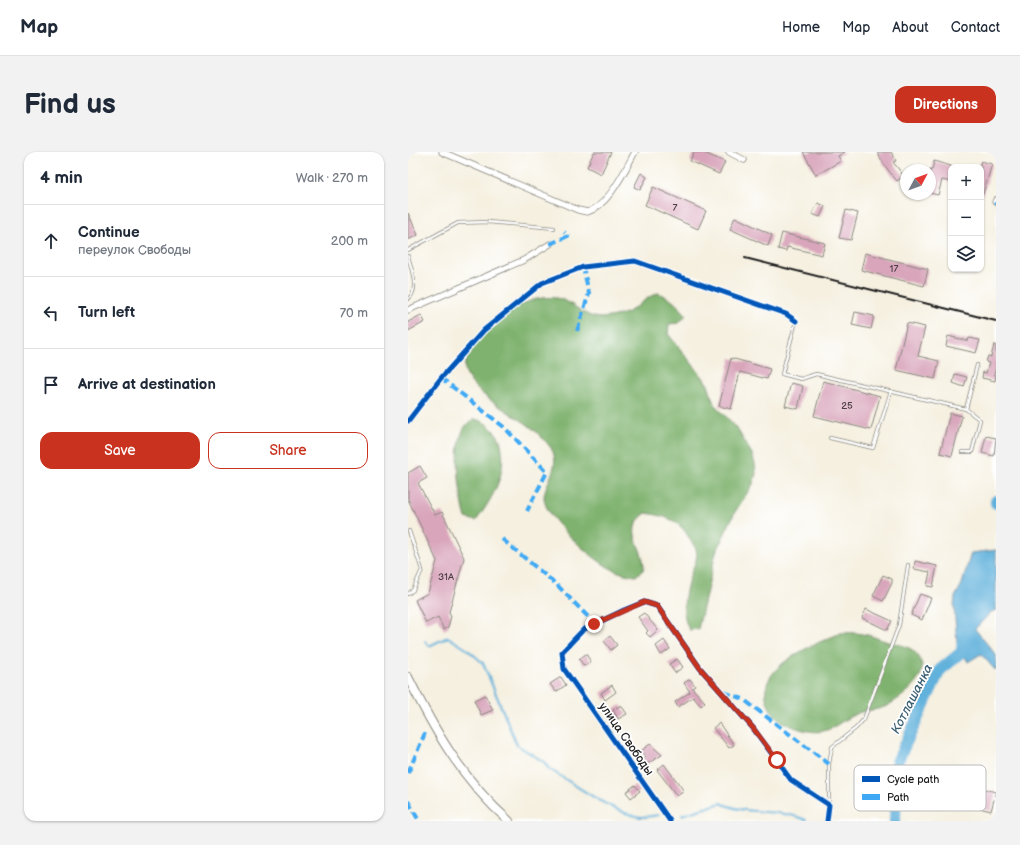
<!DOCTYPE html>
<meta charset="utf-8">
<style>
body{margin:0;font-family:"Balsamiq Sans",sans-serif;background:#f2f2f3;color:#1f2937}
.controls{position:absolute;right:12px;top:12px;display:grid;overflow:hidden;border-radius:8px;box-shadow:0 1px 3px #0004}
.controls button{width:36px;height:36px;display:grid;place-items:center;padding:0;border:0;border-bottom:1px solid #e0e1e3;background:#fff;color:#1f2937;font:20px sans-serif}
.compass{position:absolute;left:492px;top:12px;width:36px;height:36px;border-radius:50%;background:#fff;box-shadow:0 1px 3px #0004;rotate:49deg}
.stop{position:absolute;width:12px;height:12px;margin:-9px;border:3px solid #c8321e;border-radius:50%;background:#fff}
.stop.end{background:#c8321e;border-color:#fff;box-shadow:0 1px 4px #0008}
.list{margin:0;padding:0;list-style:none}
h2{display:flex;justify-content:space-between;align-items:center;height:52px;margin:0;padding:0 16px;font-size:17px}
h2 small{font-size:13px;font-weight:400;color:#747a83}
.list li{display:grid;grid-template-columns:26px 1fr auto;gap:12px;align-items:center;box-sizing:border-box;height:72px;padding:0 16px;border-top:1px solid #e0e1e3}
.list b{display:block;font-size:15px;white-space:nowrap}
.list p{margin:0;font-size:13px;white-space:nowrap;color:#747a83}
.list em{font-size:13px;font-style:normal;color:#747a83}
.actions{display:flex;gap:8px;padding:12px 16px}
.actions a{flex:1;padding:9px 0;border:1px solid #c8321e;border-radius:12px;text-align:center;font-size:14px;color:#c8321e}
.actions .main{background:#c8321e;color:#fff}
.icon{flex:none;width:22px;height:22px;fill:none;stroke:currentColor;stroke-width:2;stroke-linecap:round;stroke-linejoin:round}
.map{position:relative;flex:none;width:588px;height:669px;overflow:hidden;border-radius:12px}
header{display:flex;align-items:center;gap:24px;box-sizing:border-box;height:56px;padding:0 20px;background:#fff;border-bottom:1px solid #e0e1e3}
header strong{font-size:19px}
nav{display:flex;gap:22px;margin-inline-start:auto;font-size:14px}
.intro{display:flex;align-items:center;justify-content:space-between;box-sizing:border-box;height:96px;padding:0 24px}
h1{margin:0;font-size:28px}
.button{padding:10px 18px;border-radius:12px;background:#c8321e;color:#fff;font-size:14px;font-weight:700}
main{display:flex;gap:24px;padding:0 24px}
aside{flex:1;background:#fff;border-radius:12px;box-shadow:0 1px 3px #0004}
.map>svg:first-child{display:block}
</style>
<header>
<strong>Map</strong>
<nav><a>Home</a><a>Map</a><a>About</a><a>Contact</a></nav>
</header>
<div class="intro"><h1>Find us</h1><a class="button">Directions</a></div>
<main>
<aside>
<h2>4 min<small>Walk · 270 m</small></h2>
<ul class="list">
<li><svg class="icon" aria-label="ahead" viewBox="0 0 24 24"><path d="M12 20V5M6 11l6-6 6 6"/></svg><div><b>Continue</b><p>переулок Свободы</p></div><em>200 m</em></li>
<li><svg class="icon" aria-label="left" viewBox="0 0 24 24"><path d="M17 20v-9H6M10 6l-5 5 5 5"/></svg><div><b>Turn left</b></div><em>70 m</em></li>
<li><svg class="icon" aria-label="arrive" viewBox="0 0 24 24"><path d="M6 21V4h12l-3 4 3 4H6"/></svg><div><b>Arrive at destination</b></div></li>
</ul>
<div class="actions"><a class="main">Save</a><a>Share</a></div>
</aside>
<div class="map">
<svg width="588" height="669" viewBox="0 0 588 669">
<rect width="100%" height="100%" fill="#fff"/>
<filter id="ink" filterUnits="userSpaceOnUse"><feTurbulence type="fractalNoise" baseFrequency=".025" numOctaves="2"/><feDisplacementMap in="SourceGraphic" scale="8" xChannelSelector="R" yChannelSelector="G"/><feConvolveMatrix kernelMatrix="1 2 1 2 8 2 1 2 1" color-interpolation-filters="sRGB"/></filter>
<filter id="wash" filterUnits="userSpaceOnUse"><feTurbulence type="fractalNoise" baseFrequency=".012" numOctaves="4" result="noise"/><feDisplacementMap in="SourceGraphic" scale="16" xChannelSelector="R" yChannelSelector="G"/><feGaussianBlur stdDeviation="0.9" result="paint"/><feColorMatrix in="noise" values="0 0 0 0 0 0 0 0 0 0 0 0 0 0 0 0 0 1.4 0 .05"/><feComposite in="paint" operator="in"/></filter>
<g filter="url(#wash)">
<rect width="100%" height="100%" fill="#f5f0e0"/>
<path fill="#7fb26e" stroke="#4e6745" d="M250 141C262 146 270 152 278 163L271 171 261 172 260 182 294 224 300 233 306 252 328 275 344 302 347 312 348 322 345 332 327 360 308 400 290 477 281 478C273 462 276 444 281 427 284 417 291 407 288 397 286 393 282 388 280 384 270 367 256 364 238 361 213 379 237 395 236 417L228 424C218 423 209 420 200 415 184 406 135 365 136 345 137 329 154 314 143 296 138 289 127 278 120 273 104 261 53 236 57 212 59 204 68 192 72 186 88 164 128 137 155 148 168 153 178 166 193 166 203 165 217 163 225 157 234 151 239 145 250 141Z
M66 267C76 269 79 272 86 279 92 285 93 290 94 298 98 325 83 348 68 369L58 366C52 345 46 301 54 281 56 274 60 271 66 267Z
M433 481C439 481 447 480 454 482 463 483 471 487 480 490 487 492 497 493 503 497 530 517 501 541 482 552 472 559 461 557 450 561 426 571 422 586 392 577 378 573 365 566 360 552 345 515 407 492 433 481Z"/>
<path fill="#60b1db" stroke="#3e667c" d="M588 398V458L583 460 567 477 588 503V519L573 502 560 510 549 491 546 454 547 445 554 432 563 401Z"/>
<g fill="none" stroke-linecap="round" stroke-linejoin="round">
<path stroke="#60b1db" stroke-width="2" d="M17 489 21 494 40 485 60 498 75 511 109 593 136 610 141 617C165 631 205 661 232 665 238 665 245 664 251 663
M274 663 313 651C340 664 372 656 398 668"/>
<path stroke="#60b1db" stroke-width="12" d="M588 349V351
M487 669 489 610 532 518 554 500 555 484"/>
</g>
<g id="blocks">
<path fill="#d9a5bb" d="M186 0H203L193 22 179 15Z
M286 0H294L317 10 311 22 282 9Z
M395 0H437L430 4 433 9 408 23Z
M469 0H483L488 9 485 10 496 24 489 29 477 14Z
M526 9 543 14V30L534 28 530 43 522 41V18H524Z
M573 9 584 12 575 42H573V15H571Z
M233 21 239 25 232 38 226 35Z
M245 35 298 59 290 77 237 53Z
M410 51 417 54 412 65 404 62Z
M438 58 450 61 443 88 431 86Z
M0 61 10 83 0 88Z
M327 65 364 83 360 94 322 77Z
M374 81 417 91 414 103 379 95 378 99 370 97Z
M457 101 520 117 516 134 453 118Z
M447 160 466 164 463 177 444 173Z
M13 163 17 170 0 179V170Z
M499 171 517 175 510 204 531 209 527 227 488 218Z
M540 184 560 189 561 186 572 188 568 201 538 194Z
M586 193H588V215L586 222 588 223 587 229 574 226 575 220 578 221 581 211 578 210 580 204 583 205Z
M323 206 362 217 359 227 332 220 323 257 311 254Z
M547 222 559 225 556 235 545 231Z
M415 229 472 244 463 278 406 264Z
M383 231 395 234 390 257 377 254Z
M542 261 554 264 544 304 532 301Z
M578 284 588 286 586 304 574 301Z
M12 314 19 326 10 331 27 363 34 360 56 406 41 460 43 464 40 475 36 478 30 465 18 471 7 448 20 441 29 409 0 347V321Z
M507 409 529 414 525 435 519 434 522 420 506 417Z
M475 423 484 427V431L475 449 465 444Z
M512 442 523 446 514 468 503 463Z
M458 457 484 469 479 478 454 466Z
M236 461 250 478 242 485 238 481 240 479 230 465Z
M202 484 209 493 203 498 196 489Z
M256 488 262 497 253 503 248 494Z
M178 502 183 510 176 514 171 507Z
M269 507 275 515 267 521 261 512Z
M153 525 158 533 148 540 142 532Z
M282 527 287 534 284 536 297 550 293 554 285 545 270 555 267 550 282 540 276 531Z
M204 533 208 540 197 548 193 541Z
M77 543 85 558 73 563 66 548Z
M213 553 219 562 210 567 205 558Z
M311 571 326 593 321 596 305 576Z
M242 592 254 603 237 613 234 607 238 605 233 599Z
M256 612 276 639 269 644 249 618Z
M227 633 232 639 223 646 218 640Z
M572 636 588 640 583 659 567 655Z"/>
</g>
</g>
<g filter="url(#ink)">
<use href="#blocks" fill-opacity="0" stroke="#88867e" stroke-width="1"/>
<g fill="none" stroke-linecap="round" stroke-linejoin="round">
<defs>
<path id="lane" d="M0 98 50 71 80 70 146 76
M0 104C3 116 12 138 0 147
M388 169 374 222 393 227 408 222 558 257 569 213
M422 286 465 296 483 239
M554 300H564L572 268 558 257
M0 442 5 438 14 418 1 379
M421 653V612L424 595 448 576 456 567 491 473 500 413"/>
<path id="street" d="M34 0 170 58 179 60C200 55 217 18 227 0
M321 0 336 8
M587 50 588 48
M0 158 116 108 142 92
M0 269 33 226 76 178 134 131 175 115 227 109 378 162 388 169
M262 669 156 517 154 500 175 478 216 458 236 450 249 454 292 516 345 576 383 628 421 653 419 669"/>
<path id="secondary" d="M0 525C26 578 56 630 101 669"/>
</defs>
<use href="#lane" stroke="#88867e" stroke-width="4"/>
<use href="#street" stroke="#88867e" stroke-width="7"/>
<use href="#secondary" stroke="#88867e" stroke-width="10"/>
<use href="#lane" stroke="#fff" stroke-width="2.5"/>
<use href="#street" stroke="#fff" stroke-width="5.5"/>
<use href="#secondary" stroke="#fff" stroke-width="8"/>
<path stroke="#1c1c1c" stroke-width="2" d="M337 106 588 169"/>
<path stroke="#3fa9f5" stroke-width="4" stroke-dasharray="8 4" stroke-linecap="butt" d="M587 50 588 52
M142 92 160 84 156 80
M169 179 181 141 175 115
M33 226 96 275 139 320 119 359
M94 387 149 433 187 472
M316 540 335 547 421 612
M0 621 17 581
M0 649 11 669"/>
<defs>
<path id="cycleway" d="M0 269 33 226 76 178 134 131 175 115 227 109 378 162 388 169
M262 669 156 517 154 500 175 478 216 458 236 450 249 454 292 516 345 576 383 628 421 653 419 669"/>
</defs>
<use href="#cycleway" stroke="#fff" stroke-width="8"/>
<use href="#cycleway" stroke="#0057b8" stroke-width="5"/>
</g>
</g>
<g fill="none" stroke-linecap="round" stroke-linejoin="round" filter="url(#ink)">
<path stroke="#c8321e" stroke-width="5" d="M186 472 236 450 249 454 292 516 345 576 369 608"/>
</g>
<g text-anchor="middle" dominant-baseline="central" stroke-width="3.5" stroke-linejoin="round" paint-order="stroke">
<g font-size="10" fill="#4b3e44">
<text x="267" y="56">7</text>
<text x="486" y="117">17</text>
<text x="439" y="254">25</text>
<text x="38" y="425">31А</text>
</g>
<g font-size="12" fill="#1c1c1c" stroke="#fff">
<text transform="translate(218 587) rotate(55)">улица Свободы</text>
</g>
<g font-size="13" font-style="italic" fill="#3b5f72" stroke="#fff">
<text transform="translate(504 547) rotate(-63)">Котлашанка</text>
</g>
</g>
<rect x="446" y="613" width="132" height="46" rx="6" fill="#fff" stroke="#bbb" stroke-width="1"/>
<rect x="454" y="624" width="18" height="6" fill="#0057b8"/>
<rect x="454" y="642" width="18" height="6" fill="#3fa9f5"/>
<g font-size="11" fill="#1c1c1c">
<text x="479" y="631">Cycle path</text>
<text x="479" y="649">Path</text>
</g>
</svg>
<div class="controls">
<button>+</button>
<button>−</button>
<button><svg class="icon" aria-label="layers" viewBox="0 0 24 24"><path d="M12 4l9 5-9 5-9-5zM3 14l9 5 9-5"/></svg></button>
</div>
<svg class="compass" viewBox="-18 -18 36 36"><path d="M0-13l5 13h-10z" fill="#e53935"/><path d="M0 13l5-13h-10z" fill="#747a83"/></svg>
<div class="stop" style="left:369px;top:608px"></div>
<div class="stop end" style="left:186px;top:472px"></div>
</div>
</main>
